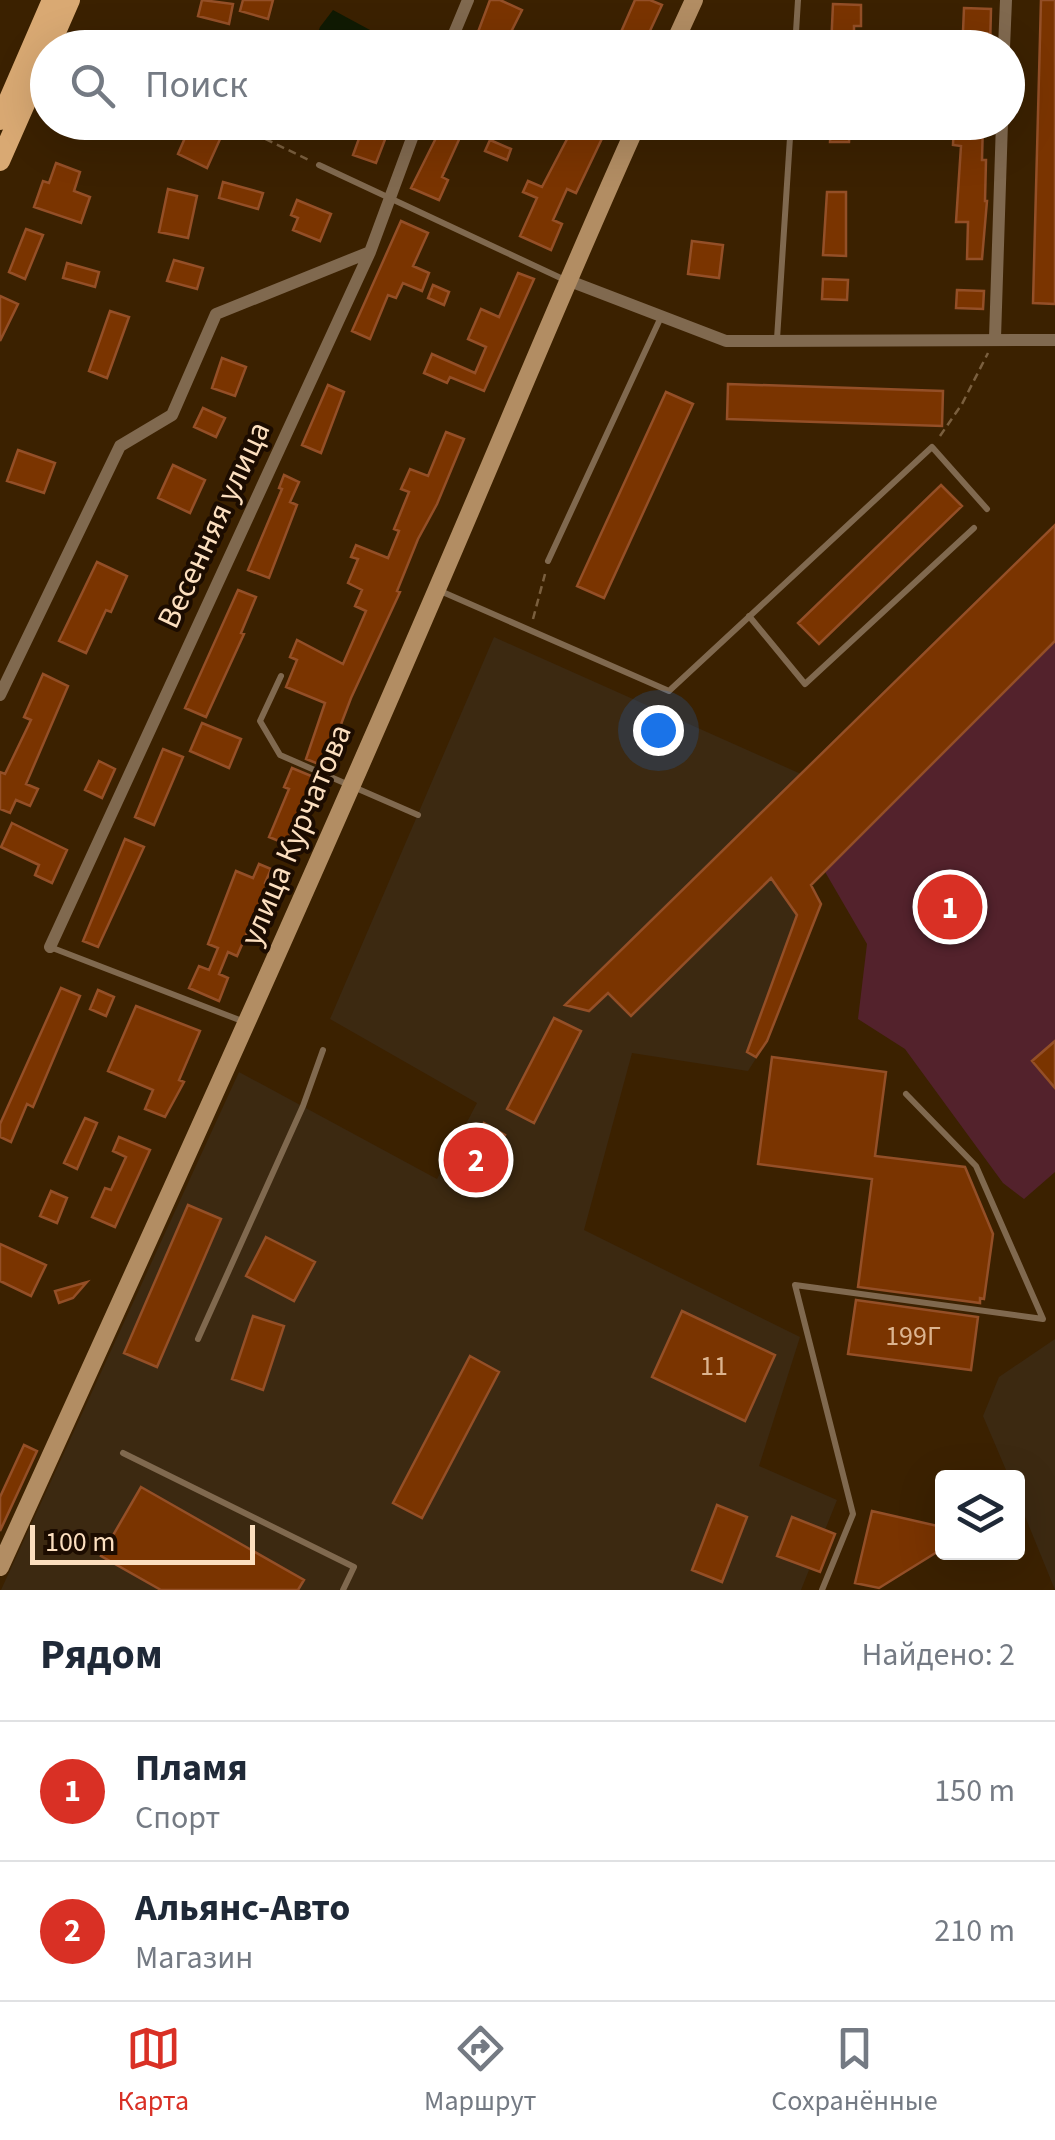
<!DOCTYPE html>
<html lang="ru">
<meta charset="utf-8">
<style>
body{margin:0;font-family:"Source Sans 3",sans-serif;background:#f2f2f3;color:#1f2937}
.controls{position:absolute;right:30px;bottom:30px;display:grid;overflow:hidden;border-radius:10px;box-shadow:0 10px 40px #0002}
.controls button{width:90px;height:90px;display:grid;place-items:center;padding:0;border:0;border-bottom:2px solid #e0e1e3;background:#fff;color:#1f2937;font:50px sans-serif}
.scale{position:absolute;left:30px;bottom:25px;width:225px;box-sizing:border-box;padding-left:10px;border:5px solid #fcdfbf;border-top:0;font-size:28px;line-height:35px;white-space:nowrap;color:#fcdfbf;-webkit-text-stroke:8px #1c0c00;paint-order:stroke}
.you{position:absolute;left:658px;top:730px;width:35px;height:35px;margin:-25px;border:8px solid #fff;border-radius:50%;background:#1a73e8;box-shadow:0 0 0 15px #1a73e833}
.badge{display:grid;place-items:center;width:65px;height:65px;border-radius:50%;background:#d93025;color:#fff;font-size:32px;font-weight:700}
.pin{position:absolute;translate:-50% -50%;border:5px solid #fff;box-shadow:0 2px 10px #0006}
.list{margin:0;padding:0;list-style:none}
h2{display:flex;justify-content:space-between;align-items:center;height:130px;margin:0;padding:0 40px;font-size:42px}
h2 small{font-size:32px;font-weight:400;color:#747a83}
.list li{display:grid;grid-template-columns:65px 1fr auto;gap:30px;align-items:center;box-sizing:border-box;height:140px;padding:0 40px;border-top:2px solid #e0e1e3}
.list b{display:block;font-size:38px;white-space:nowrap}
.list p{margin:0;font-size:32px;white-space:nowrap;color:#747a83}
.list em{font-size:32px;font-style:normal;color:#747a83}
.icon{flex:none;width:55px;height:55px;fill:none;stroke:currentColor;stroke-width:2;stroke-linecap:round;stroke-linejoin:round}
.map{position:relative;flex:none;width:1055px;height:1590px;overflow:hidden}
.search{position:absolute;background:#fff;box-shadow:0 10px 40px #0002;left:30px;right:30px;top:30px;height:110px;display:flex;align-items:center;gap:25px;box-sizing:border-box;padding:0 35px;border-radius:55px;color:#747a83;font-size:38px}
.sheet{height:410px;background:#fff}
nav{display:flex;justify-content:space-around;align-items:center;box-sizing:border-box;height:140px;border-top:2px solid #e0e1e3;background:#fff;font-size:28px;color:#747a83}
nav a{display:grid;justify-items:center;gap:5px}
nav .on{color:#d93025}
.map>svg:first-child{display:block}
</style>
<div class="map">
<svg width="1055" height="1590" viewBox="0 0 1055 1590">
<rect width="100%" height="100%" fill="#3b2100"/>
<path fill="#3c2911" d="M1055 525V641L811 885 821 904 767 1041 748 1071 632 1053 584 1230 800 1337 759 1466 837 1500 801 1590H1L239 1072 437 1179 477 1103 330 1019 494 637 801 774Z
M1055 1339V1590L1018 1499V1478L1009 1477 983 1416 999 1377Z"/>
<path fill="#53222c" d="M1055 641V1172L1024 1199 1003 1183 905 1049 858 1019 867 944 824 870Z"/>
<path fill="#101a03" d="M333 10 383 37 375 47H313L320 27Z"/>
<path fill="#7a3400" stroke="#944f27" stroke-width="2.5" d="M202 0 233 4 229 24 198 16Z
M243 0H273L268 19 240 11Z
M490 0H500L522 10 503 48H472Z
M635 0H650L662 5 642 48H614Z
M1041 0H1055V304L1033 303Z
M833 4 861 5V26H854V48H831Z
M964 8 991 9 990 48H968V33L963 32Z
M365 122 389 129 376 163 353 155Z
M444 122H467L442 177 448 180 439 200 411 188Z
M576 122H596L607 128 576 193 567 189 553 220 562 224 551 250 520 236 537 198 523 192 528 181 542 187Z
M831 122H850L849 142H830Z
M954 122H983L982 160H986L985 201H987L982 259H967L968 222H956L961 146 953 145Z
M191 124 221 137 207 168 178 154Z
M490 140 511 149 507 160 485 151Z
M56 163 80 172 74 191 90 197 81 223 34 207 43 181 49 183Z
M223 182 263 193 258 209 219 198Z
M168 189 197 196 188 238 159 232Z
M827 192H846V256L823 255Z
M297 200 331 214 320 241 293 230 298 218 291 215Z
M401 221 428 233 413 266 429 273 422 291 403 283 396 298 388 295 370 339 352 331Z
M26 229 43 235 25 279 9 272Z
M692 241 723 245 719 278 688 274Z
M174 260 203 268 197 289 167 281Z
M67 263 99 272 95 287 63 278Z
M518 273 534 279 484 391 450 377 447 383 424 373 432 354 475 373 486 347 468 339 481 309 499 317Z
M823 279 848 280 847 300 822 299Z
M433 285 449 292 444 305 428 298Z
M957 290 984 291 983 309 956 308Z
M0 296 18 304 0 341Z
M110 311 129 317 107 378 89 371Z
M222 358 246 367 235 396 212 388Z
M728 384 943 391 942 426 727 419Z
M328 385 344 392 321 453 302 445Z
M666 392 693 404 604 598 577 586Z
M203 408 225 418 216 437 194 427Z
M446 432 464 439 437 504 418 539 397 591 400 592 351 698 327 761 324 759 321 765 306 759 325 703 286 687 297 660 290 657 297 640 343 664 366 611 355 606 362 590 348 583 358 559 351 557 356 545 388 558 399 531 394 529 409 492 401 489 410 469 428 476Z
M18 450 55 463 44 493 7 481Z
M173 465 205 480 190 513 158 498Z
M284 475 299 482 290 502 297 505 269 578 248 570 282 489 279 488Z
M941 485 962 506 819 644 798 623Z
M1055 525V641L811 885 821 904 767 1041 756 1057 747 1052 797 915 771 878 631 1016 608 993 589 1011 565 1005Z
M97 562 127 576 111 612 106 610 86 653 59 641Z
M238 590 256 597 241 633 244 634 206 717 185 708Z
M43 674 68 686 26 784 38 789 30 806 16 800 10 813 0 809V772L5 774 31 720 24 717Z
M202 723 241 739 229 768 190 751Z
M163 749 183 757 154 825 135 817Z
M99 761 115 769 102 798 85 790Z
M292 768 316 778 286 844 269 837 289 789 284 787Z
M12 823 67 850 52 883 35 875 39 865 1 847Z
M125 839 144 847 98 947 83 941Z
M259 864 271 869 265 883 268 885 237 956 228 952 219 974 228 978 219 1001 189 988 199 966 209 970 218 948 208 944 236 871 253 878Z
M61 988 80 996 33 1107 27 1104 11 1142 0 1137V1124Z
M98 990 114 997 106 1016 90 1009Z
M136 1006 200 1031 179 1080 184 1082 165 1117 145 1109 153 1090 108 1071Z
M554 1018 581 1031 534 1123 507 1109Z
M1055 1041V1088L1032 1061Z
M772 1057 886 1072 875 1156 965 1167 993 1234 984 1299 980 1298V1303L858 1287 872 1179 758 1164Z
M85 1118 97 1123 77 1169 64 1163Z
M484 1123 505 1135 472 1189 452 1176Z
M119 1137 150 1150 115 1227 92 1217 105 1188 111 1190 126 1157 113 1151Z
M51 1191 67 1198 57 1223 40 1216Z
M188 1205 221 1219 157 1367 124 1353Z
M266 1237 315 1262 294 1301 246 1276Z
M0 1244 46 1265 31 1296 0 1281Z
M87 1282 73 1298 59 1303 55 1291Z
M856 1300 978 1317 971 1370 848 1354Z
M682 1311 775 1355 745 1421 652 1377Z
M253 1316 284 1326 263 1390 232 1379Z
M470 1356 499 1372 422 1518 393 1503Z
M24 1445 37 1451 0 1531V1497Z
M141 1487 304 1580 298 1590H161L101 1556Z
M717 1505 747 1517 722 1582 692 1570Z
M872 1511 942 1527 937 1552 879 1588 855 1583Z
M792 1517 835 1534 820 1572 777 1556Z"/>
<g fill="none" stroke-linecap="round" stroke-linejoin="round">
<path stroke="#7a5f3e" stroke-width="2.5" stroke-dasharray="8 5" stroke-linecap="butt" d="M230 122 309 160
M940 436 962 404 988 353
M533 619 545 574"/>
<path stroke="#80694f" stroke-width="6" d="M795 48 798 0
M319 165 565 280
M777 339 791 122
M548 561 661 317
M438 590 669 691 932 447 987 509
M749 616 805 684 974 528
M281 676 260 721 280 755 418 815
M50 947 242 1021
M198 1339 303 1106 323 1050
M123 1453 354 1567 343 1590
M822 1590 853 1514 795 1285 1043 1319 976 1166 906 1094"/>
<path stroke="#80694f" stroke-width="12" d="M448 48 468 0
M1004 48 1006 0
M567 280 726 341 1055 340
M995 338 1002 122
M0 695 120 446 172 415 216 314 370 252
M50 947 370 252 418 122"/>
<path stroke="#b28d63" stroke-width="18" d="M672 48 694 0
M0 1567C148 1242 296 917 437 589 504 434 568 277 638 122"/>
<path stroke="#d9a973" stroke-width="20" d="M49 48 70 0
M0 120 52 0
M0 161 48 52"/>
</g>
<g text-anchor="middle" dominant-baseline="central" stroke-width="8" stroke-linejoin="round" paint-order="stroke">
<g font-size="28" fill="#dcb48f">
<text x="913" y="1336">199Г</text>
<text x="714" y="1366">11</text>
</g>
<g font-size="32" fill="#fcdfbf" stroke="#1c0c00">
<text transform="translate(214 525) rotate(-65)">Весенняя улица</text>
<text transform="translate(296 835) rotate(-67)">улица Курчатова</text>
</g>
</g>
</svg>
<div class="controls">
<button><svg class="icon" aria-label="layers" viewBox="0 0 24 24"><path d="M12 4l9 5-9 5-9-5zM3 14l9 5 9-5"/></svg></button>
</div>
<div class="scale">100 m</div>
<div class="you"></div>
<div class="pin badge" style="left:950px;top:907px">1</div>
<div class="pin badge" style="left:476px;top:1160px">2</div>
<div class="search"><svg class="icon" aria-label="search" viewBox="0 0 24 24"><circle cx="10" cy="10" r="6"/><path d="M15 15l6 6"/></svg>Поиск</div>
</div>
<section class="sheet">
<h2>Рядом<small>Найдено: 2</small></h2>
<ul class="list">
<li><span class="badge">1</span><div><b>Пламя</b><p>Спорт</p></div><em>150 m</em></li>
<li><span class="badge">2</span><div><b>Альянс-Авто</b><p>Магазин</p></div><em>210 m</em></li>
</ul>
</section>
<nav>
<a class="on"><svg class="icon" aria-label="map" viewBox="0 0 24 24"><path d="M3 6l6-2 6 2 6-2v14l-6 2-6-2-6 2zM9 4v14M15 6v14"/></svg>Карта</a>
<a><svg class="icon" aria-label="directions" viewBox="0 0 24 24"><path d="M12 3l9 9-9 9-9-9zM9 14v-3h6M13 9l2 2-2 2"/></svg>Маршрут</a>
<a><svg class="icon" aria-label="saved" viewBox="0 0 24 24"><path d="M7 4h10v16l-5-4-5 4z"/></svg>Сохранённые</a>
</nav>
